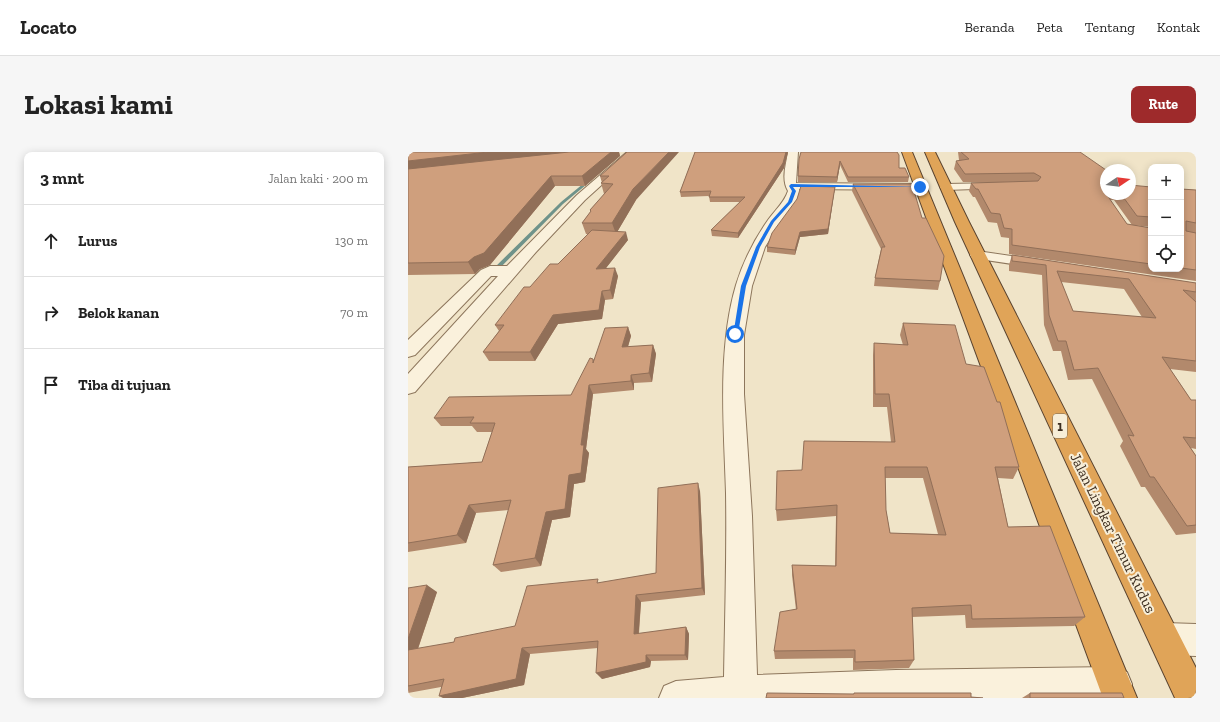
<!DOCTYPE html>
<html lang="id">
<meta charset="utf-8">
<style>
body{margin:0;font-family:"Zilla Slab",serif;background:#f6f6f6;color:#222}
.controls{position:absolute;right:12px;top:12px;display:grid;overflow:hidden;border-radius:8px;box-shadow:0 2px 10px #0003}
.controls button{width:36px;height:36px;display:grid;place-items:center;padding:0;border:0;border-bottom:1px solid #e0e0e0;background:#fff;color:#222;font:20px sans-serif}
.compass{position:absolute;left:692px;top:12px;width:36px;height:36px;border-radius:50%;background:#fff;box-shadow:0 2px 10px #0003;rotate:77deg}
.stop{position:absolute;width:12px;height:12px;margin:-9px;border:3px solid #1a73e8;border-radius:50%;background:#fff}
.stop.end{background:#1a73e8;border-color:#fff;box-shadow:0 1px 4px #0008}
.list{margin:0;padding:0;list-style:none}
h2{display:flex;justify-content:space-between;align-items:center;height:52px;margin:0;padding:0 16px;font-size:17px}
h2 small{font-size:13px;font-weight:400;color:#767676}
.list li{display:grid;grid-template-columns:26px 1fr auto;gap:12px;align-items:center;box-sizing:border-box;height:72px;padding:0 16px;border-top:1px solid #e0e0e0}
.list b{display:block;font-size:15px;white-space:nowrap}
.list em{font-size:13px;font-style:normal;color:#767676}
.icon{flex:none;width:22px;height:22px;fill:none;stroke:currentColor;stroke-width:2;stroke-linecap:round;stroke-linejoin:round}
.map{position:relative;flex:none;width:788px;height:546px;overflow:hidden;border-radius:8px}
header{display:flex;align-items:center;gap:24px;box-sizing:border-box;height:56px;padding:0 20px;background:#fff;border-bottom:1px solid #e0e0e0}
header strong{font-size:19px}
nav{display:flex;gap:22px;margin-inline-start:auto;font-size:14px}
.intro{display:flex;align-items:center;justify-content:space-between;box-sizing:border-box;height:96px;padding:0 24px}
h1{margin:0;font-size:28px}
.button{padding:10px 18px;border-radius:8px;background:#9e2a2b;color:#fff;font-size:14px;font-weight:700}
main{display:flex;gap:24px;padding:0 24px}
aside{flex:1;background:#fff;border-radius:8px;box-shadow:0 2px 10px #0003}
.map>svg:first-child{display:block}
</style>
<header>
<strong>Locato</strong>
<nav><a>Beranda</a><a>Peta</a><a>Tentang</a><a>Kontak</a></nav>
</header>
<div class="intro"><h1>Lokasi kami</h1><a class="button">Rute</a></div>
<main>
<aside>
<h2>3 mnt<small>Jalan kaki · 200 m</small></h2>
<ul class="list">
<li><svg class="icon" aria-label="ahead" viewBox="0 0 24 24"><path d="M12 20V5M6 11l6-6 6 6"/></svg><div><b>Lurus</b></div><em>130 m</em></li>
<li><svg class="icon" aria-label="right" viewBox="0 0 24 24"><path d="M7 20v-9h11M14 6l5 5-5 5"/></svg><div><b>Belok kanan</b></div><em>70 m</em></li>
<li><svg class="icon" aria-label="arrive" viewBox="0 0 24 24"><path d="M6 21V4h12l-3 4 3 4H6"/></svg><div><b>Tiba di tujuan</b></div></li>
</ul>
</aside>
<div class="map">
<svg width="788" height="546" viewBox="0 0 788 546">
<rect width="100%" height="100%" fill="#f0e4c8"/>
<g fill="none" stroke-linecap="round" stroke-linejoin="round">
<path fill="#6f938a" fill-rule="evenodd" d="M181 27 184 28 155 52 87 121H83V119L153 50Z"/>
<defs>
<path id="minor" d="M219 0H230L177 48 128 100 7 240 0 242V222L90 124H83L7 203 0 205V188L73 118 82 114H99L169 43Z
M380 0H390L388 31 513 32 517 33 519 35 517 37 513 38 391 37 392 39 388 50 371 72 357 95 344 134 336 183V242L344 364 349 523 488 518 707 515 719 520 724 532 719 544 714 546H251L256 534 268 529 316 525C317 464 319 402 318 341 316 275 309 197 328 133 335 110 346 88 360 68 367 58 376 51 380 39 373 27 378 13 380 0Z
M591 31 595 32 597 34 595 36 538 38 534 37 532 35 534 33 538 32Z
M569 99 631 108 636 109 638 112 636 115 631 116 564 106 562 103 564 100Z
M757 471 788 472V504L757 503 746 498 741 487 746 476Z"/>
<path id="highway" d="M494 0H504L729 546H695Z
M517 0H527L561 70 788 516V546H767L547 70Z"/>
</defs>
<use href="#minor" stroke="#8d765c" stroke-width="2"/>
<use href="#highway" stroke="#5b4430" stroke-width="2"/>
<use href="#minor" fill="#faf1dc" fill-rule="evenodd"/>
<use href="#highway" fill="#e0a458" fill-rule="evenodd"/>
</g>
<path fill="#b2896c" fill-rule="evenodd" d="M0 0H211L212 4 177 34H147L82 113 72 117 67 122 0 123Z
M219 0 228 48 209 80 220 88 198 116 210 124 205 147 197 148 194 167 150 172 127 209H81L75 200 91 179 87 173 122 135 150 112 180 82H178L174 71 183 59 182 58 197 42H196L193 31H194L192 24Z
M287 0H380L376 16 330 86 304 84 303 78 332 50H302L301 44 273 45 272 40Z
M393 0 491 16 501 25 500 30H440L432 13 429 30H390V24Z
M550 0H672L698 42H722L743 35V75L724 73 706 48H702L719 72 743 76V117H773V37L788 38V129L601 102V86L593 85 589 71 580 70 567 45H565L561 39 563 31 598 30H555L546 17 548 9 552 8H551Z
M445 32 532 129 530 138 466 134 467 126 473 97 444 39Z
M427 35 420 82 392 85 387 103 359 100V95Z
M604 103 788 131V220L762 217 783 248H788V297L783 296 788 304V381L768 383 737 335H733L712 294 715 289 684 227 660 228 653 199H645L636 173 634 123 601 119V113ZM653 130 716 137 734 165 665 159Z
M495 171 558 212 611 315 605 327 590 326 600 375 677 465 666 474 558 476 557 463 504 465 506 508 501 516 445 518V506L367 507 366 499 388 458 384 423V413L427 414 428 364 369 369 368 358 394 318 483 290 479 255H465V203L466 191 495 193 492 183ZM477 326H515L530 382 482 381 478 358Z
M220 175 223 184 220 195 245 193 248 202 244 230 226 231V238L185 242 178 297 181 301 177 330 166 332 162 365 144 368 133 414 93 420 85 413 101 358 68 361 58 391 0 400V315L74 310 84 280H69L64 274H33L26 266 163 243 185 208Z
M292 339 297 443 233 450 231 482 278 475 281 482 280 508 243 509 242 515 194 527 190 496 122 502 116 533 54 546H35L33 535 0 541V436L29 440 10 497 46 490 107 474 193 431 248 421Z
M622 541 716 546H614Z"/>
<path fill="#916f58" d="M80 0H169L0 19V9Z
M203 0H211L212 4 177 34 174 24Z
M261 0H271L228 48 208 82 204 71 225 37Z
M378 0H380L376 16 330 86V81Z
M432 9V13L429 30V25Z
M143 24 147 34 82 113 72 117 67 122 60 110Z
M427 35 420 82 392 85 387 103V98L392 80Z
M218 80 220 88 191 125 188 117Z
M207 116 210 124 205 147 202 138Z
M194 139 197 148 194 167 150 172 127 209 122 200 145 163Z
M220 175 223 184 217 204 214 195Z
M245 193 248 202 244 230 241 221Z
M223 223 226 231V238L223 229Z
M181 233 185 242 178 297 181 301 177 330 166 332 162 365 144 368 133 414 127 406 138 360 161 323 173 293Z
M290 331 292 339 297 443 294 436Z
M61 353 68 361 58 391 49 383Z
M19 433 29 440 7 505 0 501V487Z
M228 443 233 450 230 489 226 482Z
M278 475 281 482 280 508 277 503Z
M114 496 122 502 116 533 54 546H35L31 544Z
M238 503 243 509 242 515 194 527 188 521Z"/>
<path fill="#cf9f7d" stroke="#916f58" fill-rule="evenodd" d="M0 0H80L0 9Z
M161 0H203L174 24H143L76 101 66 105 60 110 0 111V17Z
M219 0H261L225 37 204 71H174L183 59 182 58 205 32 193 31 201 24H192Z
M287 0H378L375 11 330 81 303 78 337 45H301L303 39 272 40Z
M393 0H489L491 3V16H497L501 25H440L432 9 429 25 390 24 391 7Z
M553 0H672L698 18V42H699V43L719 72 743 76V112L604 93V77L596 76 592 62 583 61 570 37H568L563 31 630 29 633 25 626 21 557 22 548 9 561 7Z
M445 32H504L514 66H518L536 104 532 129 467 126 474 95H477Z
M722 33 743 35V65L729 64 713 42H722Z
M393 34 427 35 420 77 392 80 387 98 359 95 364 81 389 47Z
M773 37 788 38V71L778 69V79L788 81V118L773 116Z
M184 78 218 80 188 117 207 116 202 138 194 139 191 158 145 163 122 200H75L96 173H87L116 135H122L142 112H150Z
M604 103 788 131V140L775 138 788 150V209L754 205 783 248H788V286L775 285 788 304V373L779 374 746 325H742L720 283 726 284 690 216 666 218 658 189H650L641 163 638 113 604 109ZM649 119 721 127 748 166 665 159Z
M495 171 547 173 558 212 576 215 589 250H592L611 315H587L600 375 642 374 677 465 564 467 563 453 504 456 506 508 447 510V498L366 499 372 460 389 457 384 413 428 414 429 353 368 358 369 319 394 318 396 289 487 290 481 242H467L466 191 500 193ZM477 315H519L538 383 482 381 478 358Z
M220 175 214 195 245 193 241 221 223 223V229L181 233 173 293H176L173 321 161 323 157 357 138 360 127 406 85 413 103 348 61 353 49 383 0 391V315L74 310 87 271H62L66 265 26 266 41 245 163 243 182 206 185 207V211L197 176Z
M290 331 294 436 228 443 226 482 278 475 277 503H238V510L188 521 190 489 114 496 108 527 31 544 36 527 0 534V498L46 490 47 486 107 474 119 434 190 427 189 431 248 421 250 336Z
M19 433 0 487V436Z
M359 541 446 542V541H563V545L575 546H358Z
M622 541H714L716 546H622Z"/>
<path fill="#1a73e8" d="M383 32 514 35H385L388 39 384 50 366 70 352 95 338 134 330 182 325 184 333 134 348 95 363 69 380 50 384 39 381 34Z"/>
<g text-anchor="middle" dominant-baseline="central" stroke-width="4" stroke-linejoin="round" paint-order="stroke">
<rect fill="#f7eed8" stroke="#756857" stroke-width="1" x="645" y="262" width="14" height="24" rx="3"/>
<g font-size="14" font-weight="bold" fill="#3d2e20">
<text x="652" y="274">1</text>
</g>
<g font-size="15" fill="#3d2e20" stroke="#f7eed8">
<text transform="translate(705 381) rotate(64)">Jalan Lingkar Timur Kudus</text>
</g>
</g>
</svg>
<div class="controls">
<button>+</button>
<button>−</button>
<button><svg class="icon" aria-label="locate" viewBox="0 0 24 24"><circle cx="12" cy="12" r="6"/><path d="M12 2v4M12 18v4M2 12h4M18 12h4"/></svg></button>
</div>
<svg class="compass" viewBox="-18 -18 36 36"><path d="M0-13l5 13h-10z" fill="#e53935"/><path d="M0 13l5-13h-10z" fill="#767676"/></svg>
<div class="stop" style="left:327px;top:182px"></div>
<div class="stop end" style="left:512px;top:35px"></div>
</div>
</main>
